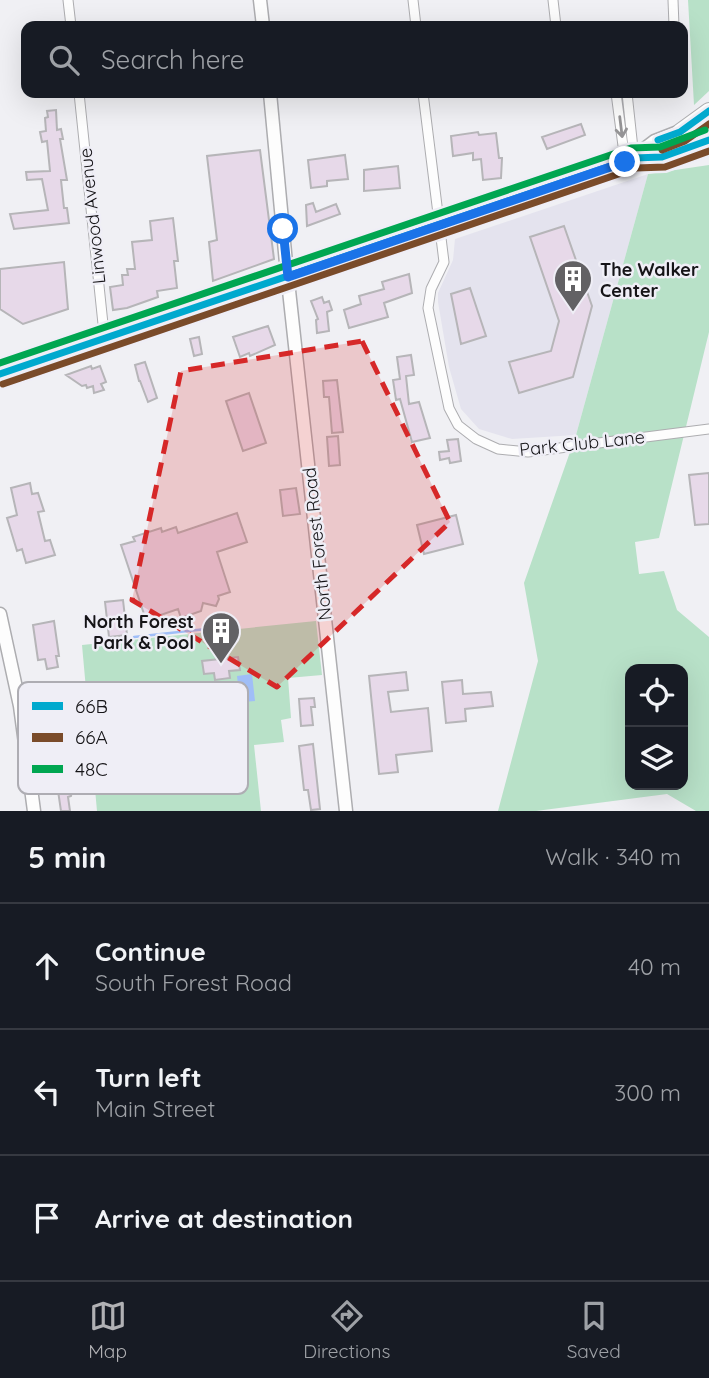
<!DOCTYPE html>
<meta charset="utf-8">
<style>
body{margin:0;font-family:Quicksand,sans-serif;background:#242831;color:#f1f3f6}
.controls{position:absolute;right:21px;bottom:21px;display:grid;overflow:hidden;border-radius:14px;box-shadow:0 7px 28px #0002}
.controls button{width:63px;height:63px;display:grid;place-items:center;padding:0;border:0;border-bottom:2px solid #363941;background:#171b24;color:#f1f3f6;font:35px sans-serif}
.stop{position:absolute;width:21px;height:21px;margin:-16px;border:5px solid #1a73e8;border-radius:50%;background:#fff}
.stop.end{background:#1a73e8;border-color:#fff;box-shadow:0 2px 7px #0008}
.list{margin:0;padding:0;list-style:none}
h2{display:flex;justify-content:space-between;align-items:center;height:91px;margin:0;padding:0 28px;font-size:30px}
h2 small{font-size:23px;font-weight:400;color:#9ea1a6}
.list li{display:grid;grid-template-columns:46px 1fr auto;gap:21px;align-items:center;box-sizing:border-box;height:126px;padding:0 28px;border-top:2px solid #363941}
.list b{display:block;font-size:26px;white-space:nowrap}
.list p{margin:0;font-size:23px;white-space:nowrap;color:#9ea1a6}
.list em{font-size:23px;font-style:normal;color:#9ea1a6}
.icon{flex:none;width:38px;height:38px;fill:none;stroke:currentColor;stroke-width:2;stroke-linecap:round;stroke-linejoin:round}
.map{position:relative;flex:none;width:709px;height:811px;overflow:hidden}
.search{position:absolute;background:#171b24;box-shadow:0 7px 28px #0002;left:21px;right:21px;top:21px;height:77px;display:flex;align-items:center;gap:18px;box-sizing:border-box;padding:0 24px;border-radius:14px;color:#9ea1a6;font-size:26px}
.sheet{height:469px;background:#171b24}
nav{display:flex;justify-content:space-around;align-items:center;box-sizing:border-box;height:98px;border-top:2px solid #363941;background:#171b24;font-size:19px;color:#9ea1a6}
nav a{display:grid;justify-items:center;gap:4px}
nav .on{color:#b1b1b4}
.map>svg:first-child{display:block}
</style>
<div class="map">
<svg width="709" height="811" viewBox="0 0 709 811">
<rect width="100%" height="100%" fill="#f0f0f4"/>
<path fill="#e4e3ee" d="M648 174 576 435 512 439 479 429 461 409 449 367 438 302V293L453 260 455 239Z"/>
<path fill="#b8e1c8" fill-rule="evenodd" d="M688 0H709V91L694 105Z
M709 165V332L659 538 635 542 639 574 664 571 677 610 709 637V811H696L667 794 536 811H498L538 661 524 583 576 435 648 174ZM630 669H683V785H630Z
M316 621 322 675 288 678 291 718 281 720 284 742 254 745 261 811H97L82 645Z"/>
<path fill="#a0bef7" d="M252 674 255 701 231 703 230 694 239 693 237 676Z"/>
<g fill="none" stroke-linecap="round" stroke-linejoin="round">
<path stroke="#a0bef7" stroke-width="2.5" d="M134 637 233 626"/>
</g>
<path fill="#e7d9e9" stroke="#b6b5b8" stroke-width="2" d="M56 110 57 130 61 129 63 139H60L67 180H61L64 208H67L69 223 14 229 10 214 48 210 42 179 27 180 26 172 50 171 47 141 42 142 40 132 46 131 45 118 48 117 47 111Z
M581 124 585 135 547 149 542 137Z
M478 132 479 135 496 133 499 158H502L501 178 483 180 481 159 473 160V153L453 156 451 136Z
M260 150 274 259 213 281 209 242 217 240 207 156Z
M345 155 348 179 327 181V186L311 188 308 160Z
M398 166 400 188 364 191V170Z
M313 203 316 212 336 204 340 214 307 226 306 205Z
M173 218 178 261H174L177 288 157 291 158 297 127 308 113 310 110 287 123 285 122 275H128L127 269H135L132 242 152 240 150 221Z
M564 226 592 306 573 377 519 393 509 362 551 351 559 321 530 237Z
M64 262 68 309 23 324 0 309V269Z
M409 274 412 293 384 303 388 317 349 328 344 310 361 304 359 296 384 289 382 282Z
M470 288 486 336 461 344 451 294Z
M322 297 324 303 329 301 332 310 327 312 329 331 317 333 316 320 318 319 311 301Z
M268 326 275 345 250 356 249 353 240 357 233 337Z
M199 337 202 354 194 356 190 339Z
M411 355 414 375 406 376 409 404 419 402 430 438 412 442 400 399 396 400 393 380 400 379 397 357Z
M145 362 157 398 148 402 140 381H139L135 365Z
M91 366 92 369 100 366 106 382 101 384 104 390 94 393 93 386 87 388 86 385 82 386 66 375Z
M337 380 343 432 332 433 329 397H324L323 381Z
M249 393 266 443 243 451 226 401Z
M338 436 340 465 329 466 327 437Z
M458 439 461 461 450 463 449 458 440 460 439 452 449 451 447 440Z
M709 473V524L695 525 689 475Z
M30 483 32 494 38 493 44 511 38 512 45 541 50 540 55 555 26 563 22 549 17 551 7 518 17 515 11 488Z
M296 488 300 514 283 516 280 490Z
M237 513 247 542 217 552 230 592 218 596 219 599 216 606 203 603 201 611 181 618 178 609 146 620 121 545 135 541 133 537 161 528 162 532 176 527 178 533Z
M456 515 463 544 424 554 417 525Z
M123 600 127 635 109 637 105 602Z
M54 621 59 656H56L58 667 47 669 45 659 38 660 33 625Z
M238 657 240 670 229 671 230 678 215 680 214 673 204 674 202 661Z
M406 672 408 690 388 692 391 712 428 708 432 751 396 755 398 772 379 774 369 676Z
M462 680 463 694 491 692 493 706 465 709 466 721 446 723 442 682Z
M59 698 60 707H64L65 714H62L64 728 68 727 69 737H66L72 792 71 796 68 797 70 811H61L52 750H56L52 716H49L47 700Z
M314 698 315 707H311L313 725 301 726 299 699Z
M313 744 320 809 311 810 308 790H304L299 746Z"/>
<g fill="none" stroke-linecap="round" stroke-linejoin="round">
<defs>
<path id="street" d="M68 0 71 26
M413 0 416 26
M553 0 556 26
M673 0 674 26
M79 93 103 324 106 338
M423 93 444 262 431 289 428 308 449 408 458 425 476 439 498 449 528 452 709 429
M616 93 625 161
M627 93 634 158"/>
<path id="secondary" d="M260 0 263 26
M270 93 286 263 346 811
M0 614 20 706 34 811"/>
<path id="primary" d="M634 158 655 142 691 128
M0 374 634 158 662 157 709 140"/>
<path id="highway" d="M680 132 709 111
M699 144 709 142"/>
</defs>
<use href="#street" stroke="#adadb0" stroke-width="11"/>
<use href="#secondary" stroke="#adadb0" stroke-width="15"/>
<use href="#primary" stroke="#adadb0" stroke-width="17"/>
<use href="#highway" stroke="#adadb0" stroke-width="18"/>
<use href="#street" stroke="#fdfdfd" stroke-width="9"/>
<use href="#secondary" stroke="#fdfdfd" stroke-width="12"/>
<use href="#primary" stroke="#fdfdfd" stroke-width="14"/>
<use href="#highway" stroke="#fdfdfd" stroke-width="16"/>
<defs>
<path id="bus-1" d="M658 140 680 132 709 111
M0 374 634 158 662 157 709 140"/>
<path id="bus-2" d="M662 150 685 141 709 124
M3 384 636 168 665 167 709 151"/>
<path id="bus-3" d="M0 363 631 148 660 147 705 130"/>
</defs>
<use href="#bus-1" stroke="#efeef6" stroke-width="12"/>
<use href="#bus-2" stroke="#efeef6" stroke-width="12"/>
<use href="#bus-3" stroke="#efeef6" stroke-width="12"/>
<use href="#bus-1" stroke="#00a9ce" stroke-width="7"/>
<use href="#bus-2" stroke="#7a4b2a" stroke-width="7"/>
<use href="#bus-3" stroke="#00a651" stroke-width="7"/>
</g>
<defs><path id="oneway-shaft" d="M-6 0H5M1.5-3L5.5 0L1.5 3" fill="none" stroke-width="1.6" stroke-linecap="round" stroke-linejoin="round" transform="scale(1.75)"/></defs>
<use stroke="#959496" href="#oneway-shaft" transform="translate(621 127) rotate(83)"/>
<g fill="none" stroke-linecap="round" stroke-linejoin="round">
<path stroke="#1a73e8" stroke-width="9" d="M283 229 288 277 625 162"/>
</g>
<path fill="#d62828" fill-opacity="0.2" stroke="#d62828" stroke-width="5" stroke-dasharray="14 9" stroke-linejoin="round" d="M362 341 450 522 277 687 132 600 181 371Z"/>
<defs>
<symbol id="building-pin" viewBox="-11 -11 22 30"><path d="M0 17L-7.5 6A9.5 9.5 0 1 1 7.5 6Z" fill="#626164" stroke="#efeef6"/><path d="M-4-6H4V6H1V3H-1V6H-4ZM-2.5-4.3h1.7v1.8h-1.7ZM.8-4.3h1.7v1.8H.8ZM-2.5-1h1.7V.8h-1.7ZM.8-1h1.7V.8H.8Z" fill="#fff"/></symbol>
</defs>
<g fill-rule="evenodd">
<use href="#building-pin" x="551" y="257" width="44" height="60"/>
<use href="#building-pin" x="199" y="609" width="44" height="60"/>
</g>
<g text-anchor="middle" dominant-baseline="central" stroke-width="5" stroke-linejoin="round" paint-order="stroke">
<g font-size="18" fill="#151417" stroke="#efeef6">
<text transform="translate(92 216) rotate(-96)">Linwood Avenue</text>
<text transform="translate(582 443) rotate(-6)">Park Club Lane</text>
<text transform="translate(317 544) rotate(-96)">North Forest Road</text>
</g>
<g font-size="18" font-weight="bold" fill="#151417" stroke="#efeef6" text-anchor="start">
<text x="600" y="269">The Walker<tspan x="600" dy="21">Center</tspan></text>
<text x="194" y="621" text-anchor="end">North Forest<tspan x="194" dy="21">Park &amp; Pool</tspan></text>
</g>
</g>
<rect x="18" y="682" width="230" height="112" rx="10" fill="#efeef6" stroke="#aeadb3" stroke-width="2"/>
<rect x="32" y="702" width="31" height="8" fill="#00a9ce"/>
<rect x="32" y="733" width="31" height="9" fill="#7a4b2a"/>
<rect x="32" y="765" width="31" height="8" fill="#00a651"/>
<g font-size="19" fill="#151417">
<text x="75" y="713">66B</text>
<text x="75" y="744">66A</text>
<text x="75" y="776">48C</text>
</g>
</svg>
<div class="controls">
<button><svg class="icon" aria-label="locate" viewBox="0 0 24 24"><circle cx="12" cy="12" r="6"/><path d="M12 2v4M12 18v4M2 12h4M18 12h4"/></svg></button>
<button><svg class="icon" aria-label="layers" viewBox="0 0 24 24"><path d="M12 4l9 5-9 5-9-5zM3 14l9 5 9-5"/></svg></button>
</div>
<div class="stop" style="left:283px;top:229px"></div>
<div class="stop end" style="left:625px;top:162px"></div>
<div class="search"><svg class="icon" aria-label="search" viewBox="0 0 24 24"><circle cx="10" cy="10" r="6"/><path d="M15 15l6 6"/></svg>Search here</div>
</div>
<section class="sheet">
<h2>5 min<small>Walk · 340 m</small></h2>
<ul class="list">
<li><svg class="icon" aria-label="ahead" viewBox="0 0 24 24"><path d="M12 20V5M6 11l6-6 6 6"/></svg><div><b>Continue</b><p>South Forest Road</p></div><em>40 m</em></li>
<li><svg class="icon" aria-label="left" viewBox="0 0 24 24"><path d="M17 20v-9H6M10 6l-5 5 5 5"/></svg><div><b>Turn left</b><p>Main Street</p></div><em>300 m</em></li>
<li><svg class="icon" aria-label="arrive" viewBox="0 0 24 24"><path d="M6 21V4h12l-3 4 3 4H6"/></svg><div><b>Arrive at destination</b></div></li>
</ul>
</section>
<nav>
<a class="on"><svg class="icon" aria-label="map" viewBox="0 0 24 24"><path d="M3 6l6-2 6 2 6-2v14l-6 2-6-2-6 2zM9 4v14M15 6v14"/></svg>Map</a>
<a><svg class="icon" aria-label="directions" viewBox="0 0 24 24"><path d="M12 3l9 9-9 9-9-9zM9 14v-3h6M13 9l2 2-2 2"/></svg>Directions</a>
<a><svg class="icon" aria-label="saved" viewBox="0 0 24 24"><path d="M7 4h10v16l-5-4-5 4z"/></svg>Saved</a>
</nav>
